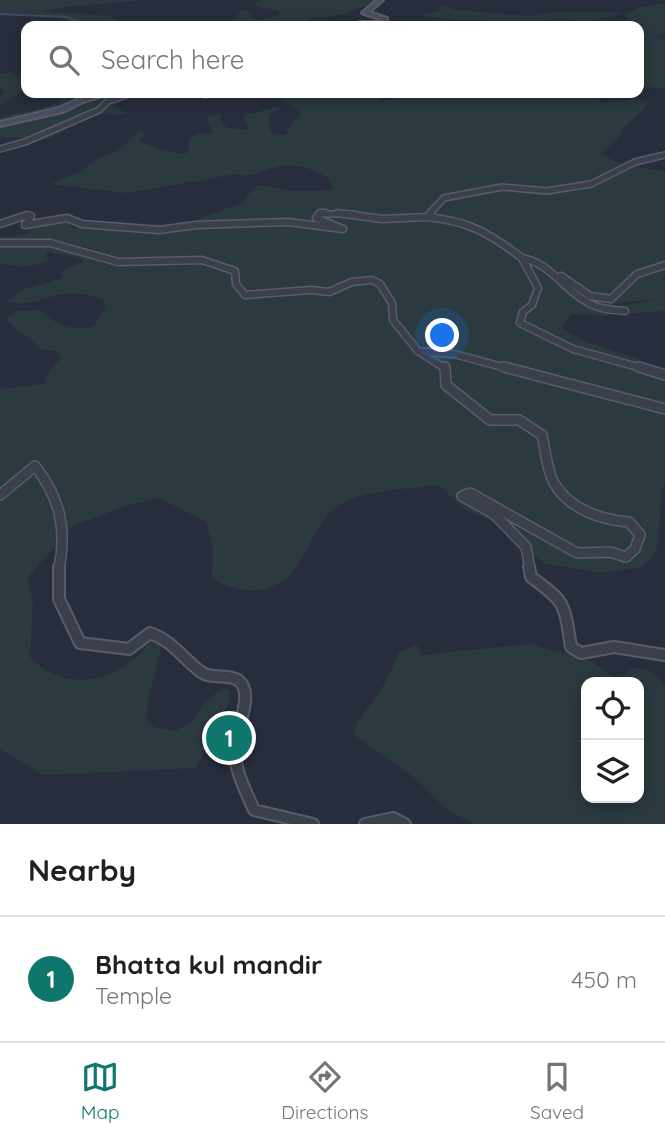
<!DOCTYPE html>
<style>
body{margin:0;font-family:Quicksand,sans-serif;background:#f6f6f6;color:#202124}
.controls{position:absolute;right:21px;bottom:21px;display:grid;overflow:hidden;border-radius:14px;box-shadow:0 4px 18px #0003}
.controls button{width:63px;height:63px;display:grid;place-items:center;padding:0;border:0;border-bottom:2px solid #e0e0e0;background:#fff;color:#202124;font:35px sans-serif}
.you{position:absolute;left:443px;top:336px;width:24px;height:24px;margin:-18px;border:5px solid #fff;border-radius:50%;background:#1a73e8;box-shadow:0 0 0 10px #1a73e833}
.badge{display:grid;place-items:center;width:46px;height:46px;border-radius:50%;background:#0f766e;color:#fff;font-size:23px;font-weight:700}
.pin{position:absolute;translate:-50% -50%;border:4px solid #fff;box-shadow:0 2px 7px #0006}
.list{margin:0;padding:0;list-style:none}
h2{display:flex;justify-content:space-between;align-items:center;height:91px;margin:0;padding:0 28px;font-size:30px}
h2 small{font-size:23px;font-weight:400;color:#757577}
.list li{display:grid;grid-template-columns:46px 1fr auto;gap:21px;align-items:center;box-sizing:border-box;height:126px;padding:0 28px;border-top:2px solid #e0e0e0}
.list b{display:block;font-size:26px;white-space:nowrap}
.list p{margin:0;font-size:23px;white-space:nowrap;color:#757577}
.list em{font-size:23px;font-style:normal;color:#757577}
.icon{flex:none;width:38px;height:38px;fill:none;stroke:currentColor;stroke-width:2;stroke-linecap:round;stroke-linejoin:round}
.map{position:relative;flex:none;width:665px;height:824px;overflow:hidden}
.search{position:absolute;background:#fff;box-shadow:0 4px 18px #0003;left:21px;right:21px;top:21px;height:77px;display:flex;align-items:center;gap:18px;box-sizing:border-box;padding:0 24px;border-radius:14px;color:#757577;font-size:26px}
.sheet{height:217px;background:#fff}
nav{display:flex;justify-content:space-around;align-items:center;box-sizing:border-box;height:98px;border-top:2px solid #e0e0e0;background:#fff;font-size:19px;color:#757577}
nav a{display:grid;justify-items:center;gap:4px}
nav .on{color:#0f766e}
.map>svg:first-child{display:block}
</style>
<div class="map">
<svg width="665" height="824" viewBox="0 0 665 824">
<rect width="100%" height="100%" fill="#272d3c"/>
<path fill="#2a3a3e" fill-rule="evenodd" d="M0 0H146L66 7 43 11 110 16 118 22 158 26H80C57 13 26 15 0 16Z
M261 0H380L378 3C353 9 337 19 313 17L308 22C329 28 352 19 377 26H232L241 10 248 12 258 21 279 15 278 11 254 5Z
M665 3V33L657 36 665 41V88L639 87V28L643 27 629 21 625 14 642 7Z
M439 5 458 10 528 16 556 12H616L621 14 584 22 559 18 544 21 566 26H507L487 20H453L420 15 439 11Z
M15 71 12 74 26 79V91L21 92 0 106V96L5 92 0 87V74Z
M52 93H131L114 106 129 115 95 113 48 139 0 137V118C20 111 51 110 66 96Z
M253 93H389L380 96 379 101 381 102 400 97 454 93 508 97 532 93H593L603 103 637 99 647 101V106L624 127 618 138 601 154 616 162 665 172V276L660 280 665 281V311L626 314 611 312 610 309 615 307 662 299 619 303 605 308 609 316 571 314 561 328 586 342 637 358 665 379V484L662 490 657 550 643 567 599 573 544 563 514 541 497 523 465 510 438 485C407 490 360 488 335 508 315 525 311 546 297 566 276 596 240 596 212 578L213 547 206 522 159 498 126 506 73 526 27 578 33 604 30 657C65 696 126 681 151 639L161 640C160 668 145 694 147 721L154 727 175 731 191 722 205 702 223 688 230 690 229 704 208 733 204 754 195 768 43 775 0 749V389L44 384 46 376 61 357 55 351 40 349C30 337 16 332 6 319L16 311 40 310C58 325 67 332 94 326L106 308 103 300C55 281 47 309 6 302L25 289 63 278 61 272 84 261 76 257 45 252 49 261C34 267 16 268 0 263V237L18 236 28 233 36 225 69 220 70 227 100 229 111 221 180 226 244 202 252 189 259 185 293 191 333 190 329 178C317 171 300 164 286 165 267 167 255 179 236 174L126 193 51 184 81 171 98 158 118 151 139 131 146 136 138 140C150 147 175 155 188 153L190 139 195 134 213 133 206 117 222 113 220 120 227 128 250 130 242 116 275 107 282 109 269 115 270 130 275 135H289L286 131 301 113 283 100Z
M531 644C562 656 589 652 613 678H620C640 659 649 670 665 685V824H474L446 809 416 779 353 734C359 715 369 709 379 692 388 680 393 665 399 652L417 645 422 655ZM586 682H639V798H586Z"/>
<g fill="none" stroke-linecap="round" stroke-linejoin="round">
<path stroke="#3f4963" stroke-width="2" d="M0 14 67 17 88 26"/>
<defs>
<path id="street-far4" d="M129 94 133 93"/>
<path id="street-far3" d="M0 149 25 142 99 110 108 101 133 93
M319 214H354
M429 214 444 198 502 187 547 191 591 184 635 162 665 155"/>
<path id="street-far2" d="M337 213 382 219 427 217 431 213
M427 217C469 221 489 233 522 258
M0 224 27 215 31 216 25 225 67 218 82 224 159 230 196 225 288 222 343 229 316 218 320 213H325
M0 243H50L118 262 202 260 235 271 236 284 245 295 311 290 329 292 352 282 372 280 380 284 392 303 393 320 418 351
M561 276 590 296 611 299 637 274 665 265
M625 311C612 310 598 309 587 302 563 289 550 263 522 258L538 288 532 305 523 312 520 323 573 349 645 369
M446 369 418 351 454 354 510 369"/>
<path id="street-far1" d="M445 367 446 385 490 420H519L542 435C545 449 547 470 554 483 569 509 601 520 629 522L640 535 635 549 626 557 610 552 577 553 470 493 462 496 494 514 526 547 530 568
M504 367 665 409
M639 367 665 375
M0 495 35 466C60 498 67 529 59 568"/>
<path id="street" d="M59 567V599L80 643 129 649 150 633C173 641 182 658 201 672 212 680 227 673 238 680 255 693 237 726 235 742 232 766 245 789 254 810L313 824
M529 567 531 577C567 603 564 604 571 647L581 653 614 647 665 655
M365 824 393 818 405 824"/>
<path id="secondary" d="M377 0H383L369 12 387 18 388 25H357L359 22H383L382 20 362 13Z
M102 93H113L83 102 63 112 0 126V122L58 108 79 99Z
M199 93H221L205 97Z"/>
</defs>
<use href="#street-far4" stroke="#595d6a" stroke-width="6"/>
<use href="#street-far3" stroke="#595d6a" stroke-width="8"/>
<use href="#street-far2" stroke="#595d6a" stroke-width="9"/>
<use href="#street-far1" stroke="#595d6a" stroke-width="12"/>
<use href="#street" stroke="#595d6a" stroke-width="14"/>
<use href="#secondary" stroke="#595d6a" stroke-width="4"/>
<use href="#street-far4" stroke="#3b3f4c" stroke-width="4.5"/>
<use href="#street-far3" stroke="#3b3f4c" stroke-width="5"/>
<use href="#street-far2" stroke="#3b3f4c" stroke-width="6"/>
<use href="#street-far1" stroke="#3b3f4c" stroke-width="9"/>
<use href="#street" stroke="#3b3f4c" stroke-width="10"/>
<use href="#secondary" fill="#4a4e5f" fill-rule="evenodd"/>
</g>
</svg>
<div class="controls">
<button><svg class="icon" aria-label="locate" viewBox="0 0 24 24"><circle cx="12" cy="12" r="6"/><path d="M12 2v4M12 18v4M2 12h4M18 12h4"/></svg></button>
<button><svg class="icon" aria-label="layers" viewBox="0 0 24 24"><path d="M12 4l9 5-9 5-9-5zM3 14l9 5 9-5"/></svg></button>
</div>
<div class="you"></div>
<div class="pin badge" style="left:229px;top:738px">1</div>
<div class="search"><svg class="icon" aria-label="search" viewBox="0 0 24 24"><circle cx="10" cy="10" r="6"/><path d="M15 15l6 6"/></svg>Search here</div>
</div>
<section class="sheet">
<h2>Nearby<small></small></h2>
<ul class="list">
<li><span class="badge">1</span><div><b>Bhatta kul mandir</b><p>Temple</p></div><em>450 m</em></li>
</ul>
</section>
<nav>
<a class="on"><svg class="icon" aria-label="map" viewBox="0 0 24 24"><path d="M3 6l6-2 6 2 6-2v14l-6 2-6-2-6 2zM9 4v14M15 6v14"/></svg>Map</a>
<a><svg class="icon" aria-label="directions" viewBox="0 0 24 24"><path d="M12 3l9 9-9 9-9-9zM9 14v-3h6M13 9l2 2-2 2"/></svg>Directions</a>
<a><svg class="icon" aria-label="saved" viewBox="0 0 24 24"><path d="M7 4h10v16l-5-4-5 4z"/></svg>Saved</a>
</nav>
